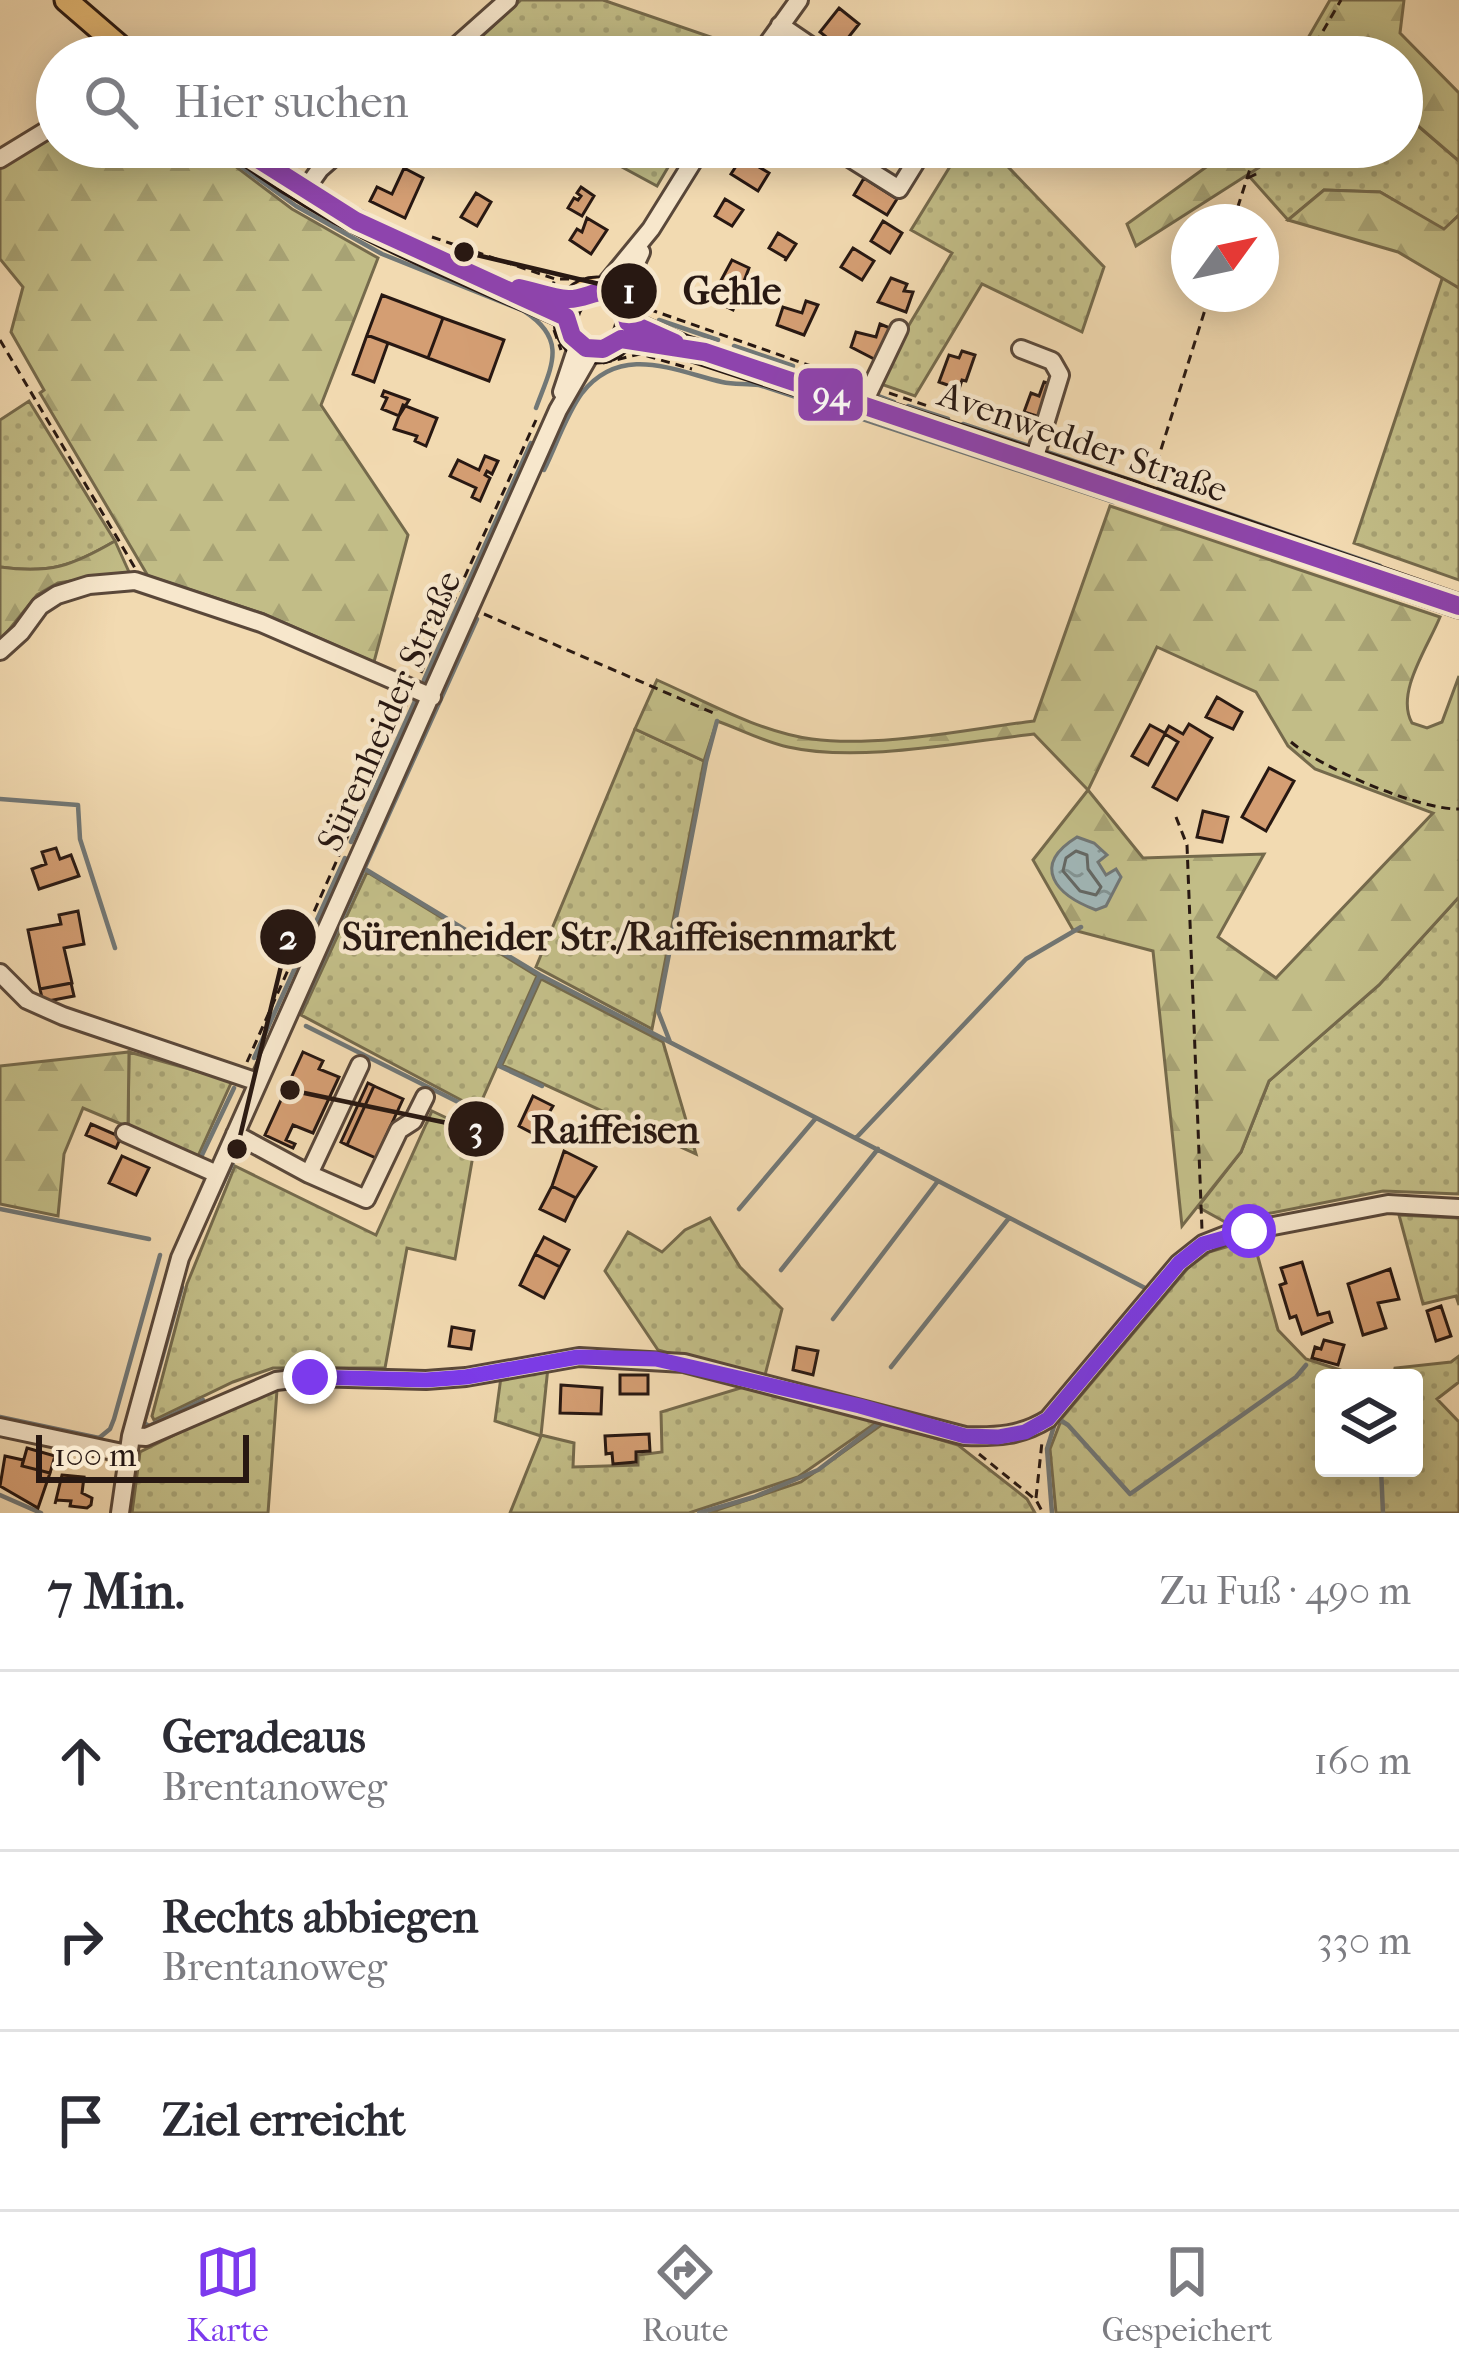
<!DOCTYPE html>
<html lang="de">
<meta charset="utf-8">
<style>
body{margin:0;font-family:"IM FELL French Canon",serif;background:#f2f2f3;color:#2b2b33}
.controls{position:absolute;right:36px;bottom:36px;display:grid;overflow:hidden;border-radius:12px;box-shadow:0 6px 30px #0003}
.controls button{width:108px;height:108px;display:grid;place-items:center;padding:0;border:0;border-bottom:3px solid #e1e1e2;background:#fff;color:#2b2b33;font:60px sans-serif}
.compass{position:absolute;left:1171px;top:204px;width:108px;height:108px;border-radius:50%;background:#fff;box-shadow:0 6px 30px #0003;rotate:57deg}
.scale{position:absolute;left:36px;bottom:30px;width:213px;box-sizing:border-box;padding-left:12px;border:6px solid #281812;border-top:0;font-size:33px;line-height:42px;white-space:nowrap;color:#281812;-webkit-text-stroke:9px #f7e7cc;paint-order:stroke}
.stop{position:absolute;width:36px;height:36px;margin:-27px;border:9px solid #7c3aed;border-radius:50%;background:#fff}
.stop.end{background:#7c3aed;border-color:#fff;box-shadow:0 3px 12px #0008}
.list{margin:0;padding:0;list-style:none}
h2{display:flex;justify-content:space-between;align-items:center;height:156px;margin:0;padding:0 48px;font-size:51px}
h2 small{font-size:39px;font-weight:400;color:#7c7c81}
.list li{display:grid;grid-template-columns:78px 1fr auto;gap:36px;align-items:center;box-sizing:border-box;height:180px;padding:0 48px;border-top:3px solid #e1e1e2}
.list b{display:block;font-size:45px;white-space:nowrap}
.list p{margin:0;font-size:39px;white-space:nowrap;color:#7c7c81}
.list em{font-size:39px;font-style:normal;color:#7c7c81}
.icon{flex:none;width:66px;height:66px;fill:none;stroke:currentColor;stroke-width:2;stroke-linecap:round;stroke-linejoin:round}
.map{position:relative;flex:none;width:1459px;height:1513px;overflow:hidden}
.search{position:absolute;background:#fff;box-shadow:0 6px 30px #0003;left:36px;right:36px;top:36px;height:132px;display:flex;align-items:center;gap:30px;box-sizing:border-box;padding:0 42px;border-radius:66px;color:#7c7c81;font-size:45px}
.sheet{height:696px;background:#fff}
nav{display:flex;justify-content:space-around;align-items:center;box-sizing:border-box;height:168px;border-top:3px solid #e1e1e2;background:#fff;font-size:33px;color:#7c7c81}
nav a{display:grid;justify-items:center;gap:6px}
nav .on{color:#7c3aed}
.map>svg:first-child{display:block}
</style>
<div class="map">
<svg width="1459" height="1513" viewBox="0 0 1459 1513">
<defs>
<pattern id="grass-dots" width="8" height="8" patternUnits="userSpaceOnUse" patternTransform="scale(3)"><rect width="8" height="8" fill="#c2bd87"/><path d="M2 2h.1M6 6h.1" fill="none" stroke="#a7a274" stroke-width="1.8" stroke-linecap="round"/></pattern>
<pattern id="forest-firs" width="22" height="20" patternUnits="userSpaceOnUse" patternTransform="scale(3)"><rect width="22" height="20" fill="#c2bd87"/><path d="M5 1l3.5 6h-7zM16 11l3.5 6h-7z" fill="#a7a274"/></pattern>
<pattern id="water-ripples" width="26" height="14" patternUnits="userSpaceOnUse" patternTransform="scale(3)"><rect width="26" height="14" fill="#a1b7b8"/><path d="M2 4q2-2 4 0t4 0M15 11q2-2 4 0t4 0" fill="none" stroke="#839494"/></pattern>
</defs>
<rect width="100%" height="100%" fill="#f2dab1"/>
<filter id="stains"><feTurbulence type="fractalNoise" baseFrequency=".00167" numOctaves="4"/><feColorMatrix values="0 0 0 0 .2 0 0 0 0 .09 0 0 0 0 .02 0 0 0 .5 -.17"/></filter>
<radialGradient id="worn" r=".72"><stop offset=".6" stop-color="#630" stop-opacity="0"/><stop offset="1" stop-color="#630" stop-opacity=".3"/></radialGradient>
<path fill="url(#grass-dots)" stroke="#756a4c" stroke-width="3" d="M521 0H603L740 47 734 57H460Z
M1402 112 1459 161V215L1444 230 1380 192 1324 190 1288 220 1247 174 1266 163 1274 147H1402Z
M585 147H680L657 186Z
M962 147H989L1104 267 1082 332 982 284 915 396 875 382 952 253 911 230Z
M1443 276 1459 288V580L1354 543Z
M29 401 115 541C72 566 50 574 0 567V420Z
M635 729 704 761 652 1029 536 967Z
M367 872 537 976 478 1109 301 1015Z
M1459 897V1194L1383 1191 1225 1222 1198 1207 1241 1152 1269 1081 1379 985Z
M541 979 663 1042 696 1154 502 1065Z
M129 1052 232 1081 198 1156 128 1127Z
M432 1111 468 1128 475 1144 455 1259 407 1248 385 1368H273L233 1382 154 1420 152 1416 187 1284 235 1166 376 1235Z
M1399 1215 1459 1218V1305L1456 1296 1423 1304Z
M710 1218 740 1267 782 1309 764 1379 658 1350 605 1271 628 1232 662 1252 685 1230Z
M1253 1239 1278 1330 1306 1359 1365 1378H1324V1468H1414V1378H1393L1395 1368 1451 1362 1459 1356V1382L1437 1399 1459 1422V1513H1056L1050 1449 1062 1418 1188 1268 1209 1252Z
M548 1367 541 1435 574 1443 573 1467 638 1465V1455L662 1452 661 1412 747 1386 880 1420 798 1477 689 1513H510L541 1436 495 1421 501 1377Z
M277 1390 268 1513H132L140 1452 243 1401Z
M884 1423 958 1445 1027 1499 1035 1513H708L801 1482Z"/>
<path fill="url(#forest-firs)" stroke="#756a4c" stroke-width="3" fill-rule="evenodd" d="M1330 0H1404L1400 33 1459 93V161L1402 112V57H1337L1324 46 1319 57H1297Z
M57 132V147H210L292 209 378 258 321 405 408 535 374 662 264 614 148 576 40 393 44 390 11 332 23 287 0 259V167Z
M1234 147H1274L1266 163 1136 246 1127 224Z
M1324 190 1380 192 1444 229 1459 215V288L1398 252 1288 220Z
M1110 506 1440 617C1428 647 1395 693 1412 723L1427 728 1442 722 1459 676V897L1379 985 1269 1081 1241 1152 1182 1226 1153 951 1073 930 1033 860 1088 790 1034 734C962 742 859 763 788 747 764 742 740 729 717 721L704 761 635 729 657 680C705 701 759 732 812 739 878 748 968 729 1034 721ZM1157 647 1256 692 1288 746 1315 769 1433 813 1276 978 1218 937 1264 854 1143 858 1088 790Z
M115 541 129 572 58 583 37 595 0 641V567C50 574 72 566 115 541Z
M129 1052 128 1127 83 1108 64 1154 58 1216 0 1204V1066Z"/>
<path fill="url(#water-ripples)" stroke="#717776" stroke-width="3" d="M1077 837 1094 843 1107 855 1098 862 1106 875 1116 869 1121 877 1106 906 1096 910C1056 895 1030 866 1077 837Z"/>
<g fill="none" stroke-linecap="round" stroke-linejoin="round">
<path stroke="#646865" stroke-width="3" d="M1076 851 1087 855 1088 869 1101 887 1096 895 1080 891 1063 871 1066 858Z"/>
<path stroke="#717776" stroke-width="4.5" d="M217 149 296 206 382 254 524 311C569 340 551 367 536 408
M659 320 718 340
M734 346 793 366
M806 371 861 390
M876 395 894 402
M908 406 948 419
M963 424 1032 447
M1047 452 1139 483
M544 470C556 446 566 415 582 393 621 344 672 370 722 382 734 385 747 383 759 385L1114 502
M1157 489 1380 566
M424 680 531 443
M0 799 78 805 80 839 115 948
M351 842 415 701
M365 869 540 975 1145 1288
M540 975 499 1066 542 1086
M300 1011 477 619
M306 1026 468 1107
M670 1042 658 1011 706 762 717 721
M254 1058 345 858
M856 1138 1026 959 1081 927
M202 1155 234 1088
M0 1209 149 1239
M739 1209 816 1118
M201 1231 239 1149
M781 1270 878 1149
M182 1287 144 1423 149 1426 203 1400
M833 1319 938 1181
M891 1367 1009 1218
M0 1417 99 1438 110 1429 114 1419 160 1255
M1057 1418 1068 1425 1130 1494 1296 1377 1306 1365
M1381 1468 1383 1513
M0 1495 41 1513
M699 1513 754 1497 818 1470 882 1421
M1052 1513 1047 1449 1055 1423"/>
</g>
<path fill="#d49e73" stroke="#281812" stroke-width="3" d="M839 8 859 24 840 48 820 32Z
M742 157 769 173 758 191 731 174Z
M404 168 423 178 405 218 370 201 377 187 392 194Z
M864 178 897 199 887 215 854 195Z
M581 187 594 196 582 216 568 208 574 198 578 200 581 196 577 193Z
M476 193 491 202 477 226 461 217Z
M725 199 743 210 732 226 715 216Z
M587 218 607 230 591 254 570 240 577 229 582 232Z
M883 221 902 233 890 253 871 241Z
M778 233 796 244 785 261 786 258 769 248Z
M853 248 874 261 862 280 841 267Z
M732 260 749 268 733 310 711 299Z
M891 278 907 284 904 291 913 292 906 312 878 302Z
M382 295 443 318 428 358 367 335Z
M806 301 818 305 804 335 777 325 783 307 802 313Z
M443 318 504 340 489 381 428 358Z
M880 324 890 328 876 360 851 347 856 332 876 337Z
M367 335 388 343 374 382 353 374Z
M962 351 975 355 966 381 962 380 959 389 939 382 949 355 959 358Z
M1044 382 1054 385 1043 418 1024 412 1031 393 1039 396Z
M384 391 409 400 399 416 382 409 387 398 382 396Z
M403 405 437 418 426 446 415 441 417 436 394 429Z
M485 456 498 461 492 474 487 471 485 475 490 478 480 501 472 497 476 488 450 476 458 460 479 470Z
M1217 697 1242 712 1233 729 1206 717Z
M1189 724 1212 738 1177 800 1153 787 1178 742 1165 734 1148 765 1132 756 1150 725 1165 733 1169 726 1183 734Z
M1269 768 1294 781 1266 831 1242 817Z
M1203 811 1228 817 1222 842 1197 837Z
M56 848 60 859 71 855 79 876 39 889 32 869 46 864 42 852Z
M78 911 84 944 64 948 72 983 40 989 28 930 61 924 59 915Z
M71 983 74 996 43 1002 40 989Z
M303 1052 323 1061 319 1069 339 1077 313 1133 293 1125 286 1140 295 1144 293 1148 265 1135Z
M368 1083 374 1086 347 1145 341 1142Z
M374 1086 403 1099 376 1158 347 1145Z
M533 1096 553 1106 536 1135 519 1126Z
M91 1124 121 1137 116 1148 86 1135Z
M564 1151 596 1167 576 1198 552 1186Z
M122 1156 149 1168 136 1195 109 1183Z
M552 1186 576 1198 565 1221 540 1209Z
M544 1237 569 1250 560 1267 535 1254Z
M535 1254 560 1267 544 1298 520 1285Z
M1302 1262 1318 1315 1329 1312 1332 1322 1302 1334 1296 1316 1290 1318 1280 1285 1286 1283 1281 1268Z
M1390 1269 1399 1299 1378 1303 1386 1328 1363 1335 1348 1284Z
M1441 1306 1451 1336 1436 1341 1427 1311Z
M452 1327 474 1331 471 1349 449 1346Z
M1324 1340 1344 1345 1338 1365 1312 1358 1315 1347 1321 1349Z
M797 1347 818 1351 813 1375 793 1370Z
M620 1375H648V1394H620Z
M561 1385 602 1388 601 1414 560 1413Z
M649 1434 650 1451 636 1452V1462L613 1464 612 1453 606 1454 605 1436Z
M27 1448 55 1456 50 1473 22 1466Z
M5 1456 23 1460 22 1466 50 1473 38 1508 0 1486Z
M62 1475 84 1477 82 1493 92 1498 91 1505 87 1508 70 1506 71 1501 56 1500 55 1504Z"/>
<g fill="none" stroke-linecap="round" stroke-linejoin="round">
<defs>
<path id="minor" d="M780 25 827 57
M444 57 508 0
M758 57 799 0
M832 147 899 189 925 147
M0 159 57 124
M303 193 320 169 345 147
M601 290 651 229 702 147
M619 299 641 252
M1021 349 1052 361 1060 375 1034 460
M562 392 578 344
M863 404 899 329
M0 651 21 632 40 606 57 595 89 585 135 581 261 623 432 697
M0 973 27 1000 63 1016 258 1082
M125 1133 217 1174
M235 1134 309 1174 360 1065
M309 1174 366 1199 399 1130 413 1121 425 1097
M0 1427 127 1454
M131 1436 146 1437 276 1381 310 1377 426 1380 466 1377 579 1357 684 1363 965 1436C996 1437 1021 1436 1048 1419L1179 1263 1203 1244 1226 1235 1388 1204 1459 1208
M120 1513 131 1436 180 1258 558 410 592 351"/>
<path id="major" d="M66 0 132 57
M239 147C338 224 452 266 566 317
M566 320a31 31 0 1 1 62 0a31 31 0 1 1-62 0Z
M628 322 684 347 1127 491 1459 606"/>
</defs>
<use href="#minor" stroke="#5a483a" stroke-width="22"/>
<use href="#major" stroke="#281812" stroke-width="27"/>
<path stroke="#281812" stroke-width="3" stroke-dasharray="9 6" stroke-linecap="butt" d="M1308 57 1341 0
M1248 178 1258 173
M1233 222 1257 147
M432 237 555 279H589
M551 290 555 279
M637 299 654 311 857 382
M554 330 561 350
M0 340 135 568
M603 363 640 354 692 369
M889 393 931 407
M1152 478 1210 294
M484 614 718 715
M421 673 536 420
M1291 742C1321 768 1420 810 1459 809
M1176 817 1187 845 1202 1230
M247 1062 407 703
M979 1454 1036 1500 1043 1513
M1036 1498 1042 1442"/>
<use href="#minor" stroke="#f7e7cc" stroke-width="16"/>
<use href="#major" stroke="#e9bd78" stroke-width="21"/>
<defs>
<path id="bus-1" d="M239 147 356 221 566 317 572 336 586 348 603 349 621 339 705 352 1459 606
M519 288C534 291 552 298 568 299 594 300 614 271 628 322L675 343"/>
</defs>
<use href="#bus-1" stroke="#f7e7cc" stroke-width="27"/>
<use href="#bus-1" stroke="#8e44ad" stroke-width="18"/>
</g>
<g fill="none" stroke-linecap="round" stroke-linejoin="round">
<path stroke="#7c3aed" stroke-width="15" d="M310 1377 426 1380 466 1377 578 1357 656 1359 860 1406 965 1436 998 1437 1025 1432 1048 1419 1179 1263 1203 1244 1249 1231"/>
</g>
<g text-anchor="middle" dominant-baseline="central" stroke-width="9" stroke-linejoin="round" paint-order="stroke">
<g font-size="36" fill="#281812" stroke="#f7e7cc">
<text transform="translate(1083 442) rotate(19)">Avenwedder Straße</text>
<text transform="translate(389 711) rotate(-66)">Sürenheider Straße</text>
</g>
</g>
<path fill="none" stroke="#281812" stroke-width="4.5" d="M464 252L629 291M237 1149L288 937M290 1090L476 1129"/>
<g fill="#281812" stroke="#f7e7cc" stroke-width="4.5">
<circle cx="464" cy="252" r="12"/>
<circle cx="237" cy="1149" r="12"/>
<circle cx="290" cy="1090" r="12"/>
<circle cx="629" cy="291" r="30"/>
<circle cx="288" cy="937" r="30"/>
<circle cx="476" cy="1129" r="30"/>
</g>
<g font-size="36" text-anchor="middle" font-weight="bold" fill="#fff">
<text x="629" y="303">1</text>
<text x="288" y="949">2</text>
<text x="476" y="1141">3</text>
</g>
<g font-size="39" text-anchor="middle" font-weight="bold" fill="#281812" stroke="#f7e7cc" stroke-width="9" stroke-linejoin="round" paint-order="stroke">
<text x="732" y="304">Gehle</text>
<text x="619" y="950">Sürenheider Str./Raiffeisenmarkt</text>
<text x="615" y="1143">Raiffeisen</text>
</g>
<rect stroke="#f7e7cc" stroke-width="4.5" x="796" y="366" width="69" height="57" rx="12" fill="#8e44ad"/>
<g font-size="33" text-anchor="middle" font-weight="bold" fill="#fff">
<text x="831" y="406">94</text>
</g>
<rect width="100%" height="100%" filter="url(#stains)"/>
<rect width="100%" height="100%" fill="url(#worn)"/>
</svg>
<div class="controls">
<button><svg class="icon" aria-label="layers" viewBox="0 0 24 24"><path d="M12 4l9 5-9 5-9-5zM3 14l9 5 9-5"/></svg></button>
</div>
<svg class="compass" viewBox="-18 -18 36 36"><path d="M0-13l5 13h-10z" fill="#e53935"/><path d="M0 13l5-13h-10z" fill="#7c7c81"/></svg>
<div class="scale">100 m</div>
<div class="stop" style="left:1249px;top:1231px"></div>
<div class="stop end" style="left:310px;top:1377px"></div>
<div class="search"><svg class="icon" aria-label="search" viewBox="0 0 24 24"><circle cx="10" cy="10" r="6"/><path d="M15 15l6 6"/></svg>Hier suchen</div>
</div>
<section class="sheet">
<h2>7 Min.<small>Zu Fuß · 490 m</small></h2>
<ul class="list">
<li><svg class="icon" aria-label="ahead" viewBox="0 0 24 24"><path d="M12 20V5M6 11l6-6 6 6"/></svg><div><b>Geradeaus</b><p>Brentanoweg</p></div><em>160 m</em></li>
<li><svg class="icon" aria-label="right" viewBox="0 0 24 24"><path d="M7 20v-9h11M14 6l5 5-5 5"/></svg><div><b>Rechts abbiegen</b><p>Brentanoweg</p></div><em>330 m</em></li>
<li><svg class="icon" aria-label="arrive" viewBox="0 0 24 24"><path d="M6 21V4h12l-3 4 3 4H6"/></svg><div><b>Ziel erreicht</b></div></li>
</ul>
</section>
<nav>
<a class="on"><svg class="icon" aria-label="map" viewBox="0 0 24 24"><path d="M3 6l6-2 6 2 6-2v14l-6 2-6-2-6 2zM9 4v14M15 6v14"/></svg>Karte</a>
<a><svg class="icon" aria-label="directions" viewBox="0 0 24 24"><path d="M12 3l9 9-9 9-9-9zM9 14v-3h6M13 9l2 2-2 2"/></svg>Route</a>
<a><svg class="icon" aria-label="saved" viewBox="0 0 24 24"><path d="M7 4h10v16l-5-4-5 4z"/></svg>Gespeichert</a>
</nav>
